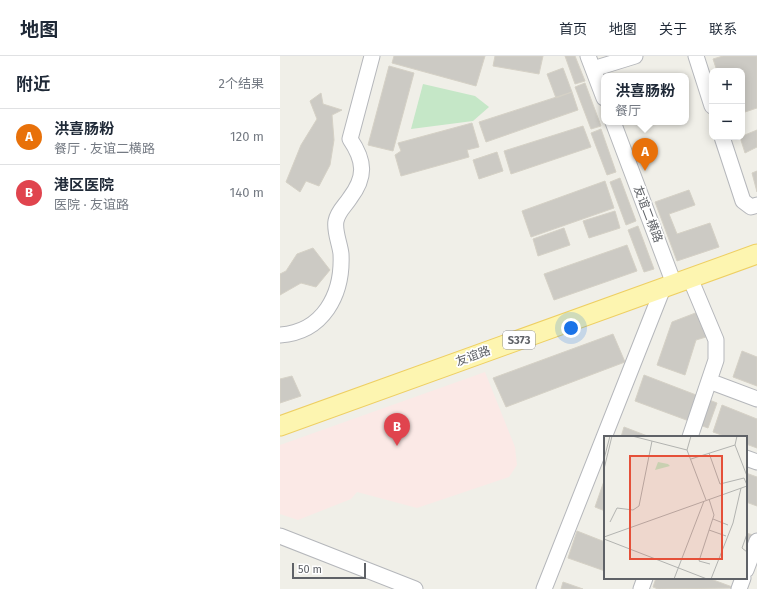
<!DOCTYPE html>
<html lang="zh">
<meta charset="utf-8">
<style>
body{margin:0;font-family:"Fira Sans","Noto Sans SC",sans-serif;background:#f2f2f3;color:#1f2937}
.controls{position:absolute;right:12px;top:12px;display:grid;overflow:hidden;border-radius:8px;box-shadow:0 2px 10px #0003}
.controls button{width:36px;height:36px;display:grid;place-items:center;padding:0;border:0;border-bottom:1px solid #e0e1e3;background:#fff;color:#1f2937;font:20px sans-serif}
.scale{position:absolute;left:12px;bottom:10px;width:74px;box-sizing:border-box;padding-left:4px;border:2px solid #5f6267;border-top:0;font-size:11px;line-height:14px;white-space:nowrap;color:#5f6267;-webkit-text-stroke:3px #fff;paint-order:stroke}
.you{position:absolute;left:291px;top:272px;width:14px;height:14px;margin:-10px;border:3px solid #fff;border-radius:50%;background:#1a73e8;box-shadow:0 0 0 6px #1a73e833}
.badge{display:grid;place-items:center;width:26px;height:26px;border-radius:50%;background:#7c3aed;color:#fff;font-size:13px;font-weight:700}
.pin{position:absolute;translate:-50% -33px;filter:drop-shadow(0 1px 2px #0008)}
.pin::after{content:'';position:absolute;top:21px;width:14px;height:12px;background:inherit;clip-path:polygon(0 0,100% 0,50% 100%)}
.popup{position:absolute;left:321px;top:17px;width:88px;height:52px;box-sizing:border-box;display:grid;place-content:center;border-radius:8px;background:#fff;filter:drop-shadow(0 1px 3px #0005);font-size:13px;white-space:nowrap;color:#747a83}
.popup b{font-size:15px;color:#1f2937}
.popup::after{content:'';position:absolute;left:50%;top:100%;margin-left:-8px;border:8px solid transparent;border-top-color:#fff}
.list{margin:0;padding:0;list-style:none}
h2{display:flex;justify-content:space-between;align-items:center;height:52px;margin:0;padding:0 16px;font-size:17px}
h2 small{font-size:13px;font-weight:400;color:#747a83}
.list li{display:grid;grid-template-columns:26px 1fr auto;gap:12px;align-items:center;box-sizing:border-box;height:56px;padding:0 16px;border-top:1px solid #e0e1e3}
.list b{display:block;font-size:15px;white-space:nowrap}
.list p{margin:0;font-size:13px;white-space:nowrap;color:#747a83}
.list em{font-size:13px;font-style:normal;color:#747a83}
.map{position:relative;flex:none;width:477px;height:533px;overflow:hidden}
header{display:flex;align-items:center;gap:24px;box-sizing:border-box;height:56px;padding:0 20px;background:#fff;border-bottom:1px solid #e0e1e3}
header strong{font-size:19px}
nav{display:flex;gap:22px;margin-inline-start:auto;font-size:14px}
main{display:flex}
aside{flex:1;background:#fff}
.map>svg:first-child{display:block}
</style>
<header>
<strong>地图</strong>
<nav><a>首页</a><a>地图</a><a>关于</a><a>联系</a></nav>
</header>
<main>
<aside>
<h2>附近<small>2个结果</small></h2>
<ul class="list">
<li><span class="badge" style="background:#e8710a">A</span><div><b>洪喜肠粉</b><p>餐厅 · 友谊二横路</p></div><em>120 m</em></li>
<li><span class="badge" style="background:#e0444e">B</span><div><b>港区医院</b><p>医院 · 友谊路</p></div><em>140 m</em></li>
</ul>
</aside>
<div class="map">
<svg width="477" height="533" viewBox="0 0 477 533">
<rect width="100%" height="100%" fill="#f0efe8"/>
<path fill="#fbe9e6" d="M205 316 235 391 237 409 229 421 137 452 77 436 71 443 18 464 0 458V389Z"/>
<path fill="#c5e7c7" d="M143 28 195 40 209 51 193 65 131 73Z"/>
<path fill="#cccac4" stroke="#d5d1c6" d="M114 0H205L196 30 112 7Z
M215 0H263L259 18 213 10Z
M285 0H295L305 25 295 28Z
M443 0H477V52L462 57V15H452V13L437 15 433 3Z
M109 10 134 17 113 95 88 89Z
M283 12 292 36 276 42 267 18Z
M305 27 321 70 311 73 295 31Z
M292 36 298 54 206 86 199 66Z
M41 37 43 48 62 54 52 59 54 84 50 109 39 130 26 125 20 136 6 126 21 89 37 63 30 45Z
M192 67 199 91 187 94 189 101 121 120 115 99 121 95 118 87Z
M303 70 311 91 231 118 224 95Z
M321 73 336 116 327 119 311 77Z
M477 74V91L465 97 460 81Z
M217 96 223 115 199 123 193 104Z
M477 115V136L472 117Z
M340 122 356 165 346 169 330 126Z
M325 125 334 152 251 181 242 155Z
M409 134 415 149 389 158 397 178 430 167 439 191 397 205 375 146Z
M335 155 340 172 309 182 303 165Z
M358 170 374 213 364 216 348 174Z
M284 172 290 189 258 200 253 183Z
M347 189 357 215 274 244 264 218Z
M33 192 50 214 36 231 21 227 0 239V218L6 215 17 198Z
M418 256 426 281 416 284 405 319 377 309 392 266Z
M333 278 345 306 226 351 213 322Z
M462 295 477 301V330L453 321Z
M364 319 437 347 428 372 355 345Z
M12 320 21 340 0 347V323Z
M442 349 477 363V392L466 388V381H447L433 376Z
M344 371 370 381H341Z
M466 417 477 421V450L466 446Z
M324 425H325V455L315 451Z
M297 475 325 486V515L288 502Z
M466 477 477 480 466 505Z
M376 522H428L455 532 378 533 373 531Z
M283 526 303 533H281Z"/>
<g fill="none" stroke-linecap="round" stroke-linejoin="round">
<defs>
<path id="minor" d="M308 0 324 42
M416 0 432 50
M313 13 355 0
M333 66 394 228
M442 81 463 145 471 151 477 149
M410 222 436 284V304L410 381
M0 279C43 276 63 239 61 198 60 188 54 175 56 165 58 155 65 150 70 142 86 121 85 105 70 83L92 0
M429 325 477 343
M466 402 477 406
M0 480 135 533
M466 514 477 485
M264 533 383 232
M361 533 365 522
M459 533 463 522"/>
<path id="major" d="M0 370 477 198"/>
</defs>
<use href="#minor" stroke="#b5b7bb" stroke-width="17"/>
<use href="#major" stroke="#eecf63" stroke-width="21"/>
<use href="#minor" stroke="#fff" stroke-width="15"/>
<use href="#major" stroke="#fdf5b0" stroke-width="19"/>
</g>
<g text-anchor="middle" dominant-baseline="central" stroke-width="3.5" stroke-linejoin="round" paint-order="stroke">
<rect fill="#fff" stroke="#8f9195" stroke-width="1" x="223" y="275" width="32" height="18" rx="3"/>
<g font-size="11" font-weight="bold" fill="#5f6267">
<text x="239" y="284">S373</text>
</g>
<g font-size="12" fill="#5f6267" stroke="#fff">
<text transform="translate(368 158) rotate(69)">友谊二横路</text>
<text transform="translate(193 300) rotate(-20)">友谊路</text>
</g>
</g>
<g transform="translate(324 380)">
<rect width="143" height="143" fill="#f0efe8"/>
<path d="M54 26 64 28 66 30 51 34Z" fill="#c5e7c7"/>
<path fill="none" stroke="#b2b3b0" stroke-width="1" d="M28 0 83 14M87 0 83 14 102 64M131 9 143 40M105 17 116 48 140 42 143 49M0 23 6 0M87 23 131 9 133 0M0 33 8 0M105 63 110 79 95 125 106 128M109 83 124 89M6 86 13 72 29 74 35 70 48 5M105 94 122 100M143 98 138 112 143 116M0 101 143 50M0 103 103 143M70 143 100 65M107 143 129 87 137 52"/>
<path fill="#e55039" fill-opacity="0.15" stroke="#e55039" stroke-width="2" d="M26 20H118V123H26Z"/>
<rect width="143" height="143" fill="none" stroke="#5f6267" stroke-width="2"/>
</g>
</svg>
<div class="controls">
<button>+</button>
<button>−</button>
</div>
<div class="scale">50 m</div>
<div class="you"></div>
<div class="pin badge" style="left:365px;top:115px;background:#e8710a">A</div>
<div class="popup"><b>洪喜肠粉</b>餐厅</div>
<div class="pin badge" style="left:117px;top:390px;background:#e0444e">B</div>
</div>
</main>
